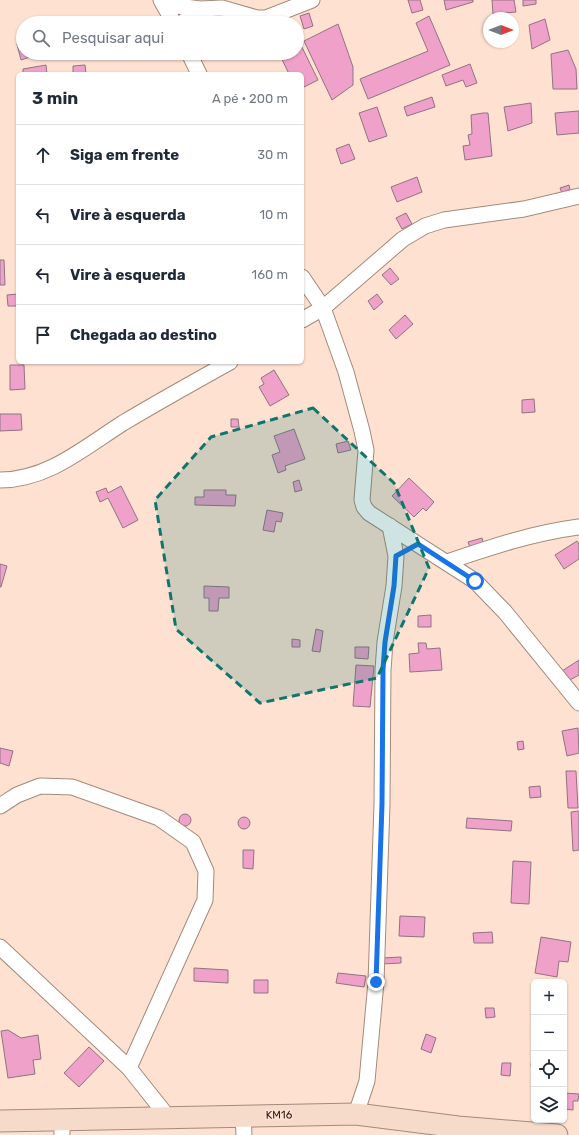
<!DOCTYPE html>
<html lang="pt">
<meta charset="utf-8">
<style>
body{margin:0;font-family:Rubik,sans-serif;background:#f2f2f3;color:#1f2937}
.controls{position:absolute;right:12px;bottom:12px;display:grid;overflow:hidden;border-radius:6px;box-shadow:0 1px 3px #0004}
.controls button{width:36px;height:36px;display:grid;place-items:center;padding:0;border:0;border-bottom:1px solid #e0e1e3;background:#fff;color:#1f2937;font:20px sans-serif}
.compass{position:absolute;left:483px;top:12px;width:36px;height:36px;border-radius:50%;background:#fff;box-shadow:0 1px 3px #0004;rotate:90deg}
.stop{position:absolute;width:12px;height:12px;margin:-9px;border:3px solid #1a73e8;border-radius:50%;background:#fff}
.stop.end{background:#1a73e8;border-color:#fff;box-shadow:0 1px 4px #0008}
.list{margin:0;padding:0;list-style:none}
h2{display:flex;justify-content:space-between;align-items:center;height:52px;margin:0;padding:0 16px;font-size:17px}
h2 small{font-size:13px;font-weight:400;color:#747a83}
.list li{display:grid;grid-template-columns:26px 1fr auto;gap:12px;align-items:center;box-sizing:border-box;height:60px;padding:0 16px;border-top:1px solid #e0e1e3}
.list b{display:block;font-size:15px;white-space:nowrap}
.list em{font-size:13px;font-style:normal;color:#747a83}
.icon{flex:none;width:22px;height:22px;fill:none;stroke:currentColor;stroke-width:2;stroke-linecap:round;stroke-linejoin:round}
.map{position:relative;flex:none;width:579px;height:1135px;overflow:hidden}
.search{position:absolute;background:#fff;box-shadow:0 1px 3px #0004;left:16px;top:16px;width:288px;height:44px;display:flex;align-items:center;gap:10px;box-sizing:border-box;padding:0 14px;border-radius:22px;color:#747a83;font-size:15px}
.panel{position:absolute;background:#fff;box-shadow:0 1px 3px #0004;left:16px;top:72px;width:288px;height:292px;border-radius:6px}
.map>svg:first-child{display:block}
</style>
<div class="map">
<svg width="579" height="1135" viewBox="0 0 579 1135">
<rect width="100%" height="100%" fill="#ffe1d1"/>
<path fill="#efa1ca" stroke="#8f7482" d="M408 0H420L423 10 412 13Z
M444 0H473V2L446 10Z
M492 0H514L516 12 493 14Z
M523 0H536V4L523 6Z
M309 13 313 26 304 29 300 16Z
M429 16 450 65 368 99 360 79 428 51 416 23Z
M545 19 550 40 532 49 529 25Z
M338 24 353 67V85L332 100 304 41Z
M297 37 318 80 302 88V74H289L279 53H297Z
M23 41V53H42L21 60 17 44Z
M568 50 576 69 577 89H553L551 54Z
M255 53H267L257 58Z
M470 64 477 83 466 87 463 80 446 86 442 75Z
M46 65 47 74H23V69Z
M85 65 86 74H73V66Z
M432 97 435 107 407 116 404 107Z
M531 103 532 123 508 131 504 107Z
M377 107 387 136 369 142 359 113Z
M579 111V133L557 135 555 113Z
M483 113H488L492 156 465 160 463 146 470 145 468 135 472 134 471 115Z
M349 144 355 159 341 164 336 149Z
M417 177 422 192 397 202 391 187Z
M569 185 570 189 562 193 560 188Z
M406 213 412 224 402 229 396 218Z
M0 260H4L5 285H0Z
M390 268 399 279 391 285 382 275Z
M18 294V306H8L7 295Z
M377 294 383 302 374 310 368 301Z
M405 315 413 324 396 339 389 330Z
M10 365H24L25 389 10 390Z
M274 370 289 395 270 406 259 387 264 384 261 378Z
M534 399 535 412 522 413V400Z
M0 414H21L22 430 0 431Z
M231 419H238L239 427H231Z
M294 429 305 459 285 466 286 470 278 473 272 455 280 452 274 436Z
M348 441 351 450 338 453 336 444Z
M409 478 434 502 426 511 423 508 414 517 392 496Z
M299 480 302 490 295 492 293 482Z
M121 486 138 520 123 528 108 498 100 502 96 492 106 488 108 493Z
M204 490H226V495H236L235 506 195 505V497H204Z
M267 510 283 513 281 522 276 521 274 532 263 530Z
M482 538 484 546 471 550 468 542Z
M577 541 579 544V559L564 569 555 555Z
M0 564 7 566 1 587H0Z
M204 586 229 587V598H219L218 611H209V598H204Z
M431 615V627H418V616Z
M316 629 323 631 320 652 312 651Z
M292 639 300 640V647H292Z
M418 643H426L427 649 440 648 442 670 410 672 409 654 419 653Z
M355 647H369L368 659 355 658Z
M579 660V675L568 681 562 671Z
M356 665 374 666 370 707 353 706Z
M578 728 579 753 567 756 562 731Z
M523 741 524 749 518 750 517 742Z
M0 748 13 751 9 766 0 763Z
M566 771H576L578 808H568Z
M540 786 541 797 530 798 529 787Z
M579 811V850L573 851 571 812Z
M179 820a6 6 0 1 1 12 0a6 6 0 1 1-12 0Z
M238 823a6 6 0 1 1 12 0a6 6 0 1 1-12 0Z
M467 818 512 821 511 831 466 828Z
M243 850H254L253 869 243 868Z
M513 861 531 862 529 904 511 903Z
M400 916 425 917 424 937 399 936Z
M492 932 493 943H474L473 933Z
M541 937 571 942 568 962 559 961 557 977 535 973Z
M401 957V963L382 964V958Z
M194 968 228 970V983L194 981Z
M338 973 366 976 364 987 336 983Z
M254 980H268V993H254Z
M485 1008H494L495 1017 486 1018Z
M8 1030 21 1038 38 1035 41 1059 33 1060 35 1074 8 1078 1 1031Z
M426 1034 436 1038 431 1053 421 1049Z
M534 1043V1067L531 1066Z
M89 1047 104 1061 79 1087 64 1073Z
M502 1063H511L510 1076 501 1075Z
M564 1093 579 1094 578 1101H573V1110L564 1109Z"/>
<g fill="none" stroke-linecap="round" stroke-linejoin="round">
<defs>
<path id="street" d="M161 0 174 23
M163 4 200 9 222 8 257 18H266L312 0
M182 23 200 9
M189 53 199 74
M302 277 323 308 346 372 362 431 366 450 362 500 364 507 369 513 475 581 505 612 579 703
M302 320 323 308 403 239 425 226 444 220 524 209 579 196
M0 480C48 480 85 447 123 423 158 402 194 382 230 362
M447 562C491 547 533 533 579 527
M0 806 17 795 40 786 72 787 159 818 193 842 206 871 205 900 129 1068
M0 947 129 1068 168 1117
M356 1114 367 1081 376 982 382 804 383 670 385 642 394 586 396 556 390 526
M243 1116 244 1135
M62 1135V1119"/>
<path id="secondary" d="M0 1121 356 1114 458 1127 557 1135"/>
</defs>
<use href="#street" stroke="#a48a7b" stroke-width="17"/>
<use href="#secondary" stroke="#a48a7b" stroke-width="23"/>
<use href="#street" stroke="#fff" stroke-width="15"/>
<use href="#secondary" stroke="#f6daca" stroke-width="21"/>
</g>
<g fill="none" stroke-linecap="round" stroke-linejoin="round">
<path stroke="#1a73e8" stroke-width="5" d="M376 982 382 804 383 670 385 642 394 586 396 556 418 544 475 581"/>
</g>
<path fill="#0f766e" fill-opacity="0.2" stroke="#0f766e" stroke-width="3" stroke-dasharray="8 5" stroke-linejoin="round" d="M313 408 394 483 429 568 377 678 260 703 176 629 155 500 211 437Z"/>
<g text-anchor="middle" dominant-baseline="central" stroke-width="3.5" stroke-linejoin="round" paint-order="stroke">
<g font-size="11" fill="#2a201a" stroke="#ffe1d1">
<text transform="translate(279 1115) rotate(-1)">KM16</text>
</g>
</g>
</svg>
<div class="controls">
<button>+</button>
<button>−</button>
<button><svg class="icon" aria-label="locate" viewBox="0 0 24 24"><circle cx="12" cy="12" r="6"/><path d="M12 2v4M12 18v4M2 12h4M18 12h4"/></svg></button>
<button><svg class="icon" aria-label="layers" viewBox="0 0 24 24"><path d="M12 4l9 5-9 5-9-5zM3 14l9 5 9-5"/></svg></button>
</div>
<svg class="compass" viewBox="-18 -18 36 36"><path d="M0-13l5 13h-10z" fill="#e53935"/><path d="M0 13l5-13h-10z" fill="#747a83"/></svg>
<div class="stop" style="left:475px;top:581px"></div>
<div class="stop end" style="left:376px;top:982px"></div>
<div class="search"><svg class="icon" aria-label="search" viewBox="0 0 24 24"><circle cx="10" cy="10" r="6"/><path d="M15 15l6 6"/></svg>Pesquisar aqui</div>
<section class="panel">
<h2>3 min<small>A pé · 200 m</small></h2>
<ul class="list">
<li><svg class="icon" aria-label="ahead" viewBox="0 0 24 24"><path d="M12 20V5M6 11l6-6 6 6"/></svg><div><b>Siga em frente</b></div><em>30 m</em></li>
<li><svg class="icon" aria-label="left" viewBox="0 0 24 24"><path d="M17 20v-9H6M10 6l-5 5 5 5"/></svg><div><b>Vire à esquerda</b></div><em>10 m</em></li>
<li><svg class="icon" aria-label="left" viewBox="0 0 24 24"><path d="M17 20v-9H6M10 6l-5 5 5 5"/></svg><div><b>Vire à esquerda</b></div><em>160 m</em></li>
<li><svg class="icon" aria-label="arrive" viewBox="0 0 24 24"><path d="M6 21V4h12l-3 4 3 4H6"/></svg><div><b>Chegada ao destino</b></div></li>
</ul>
</section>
</div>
